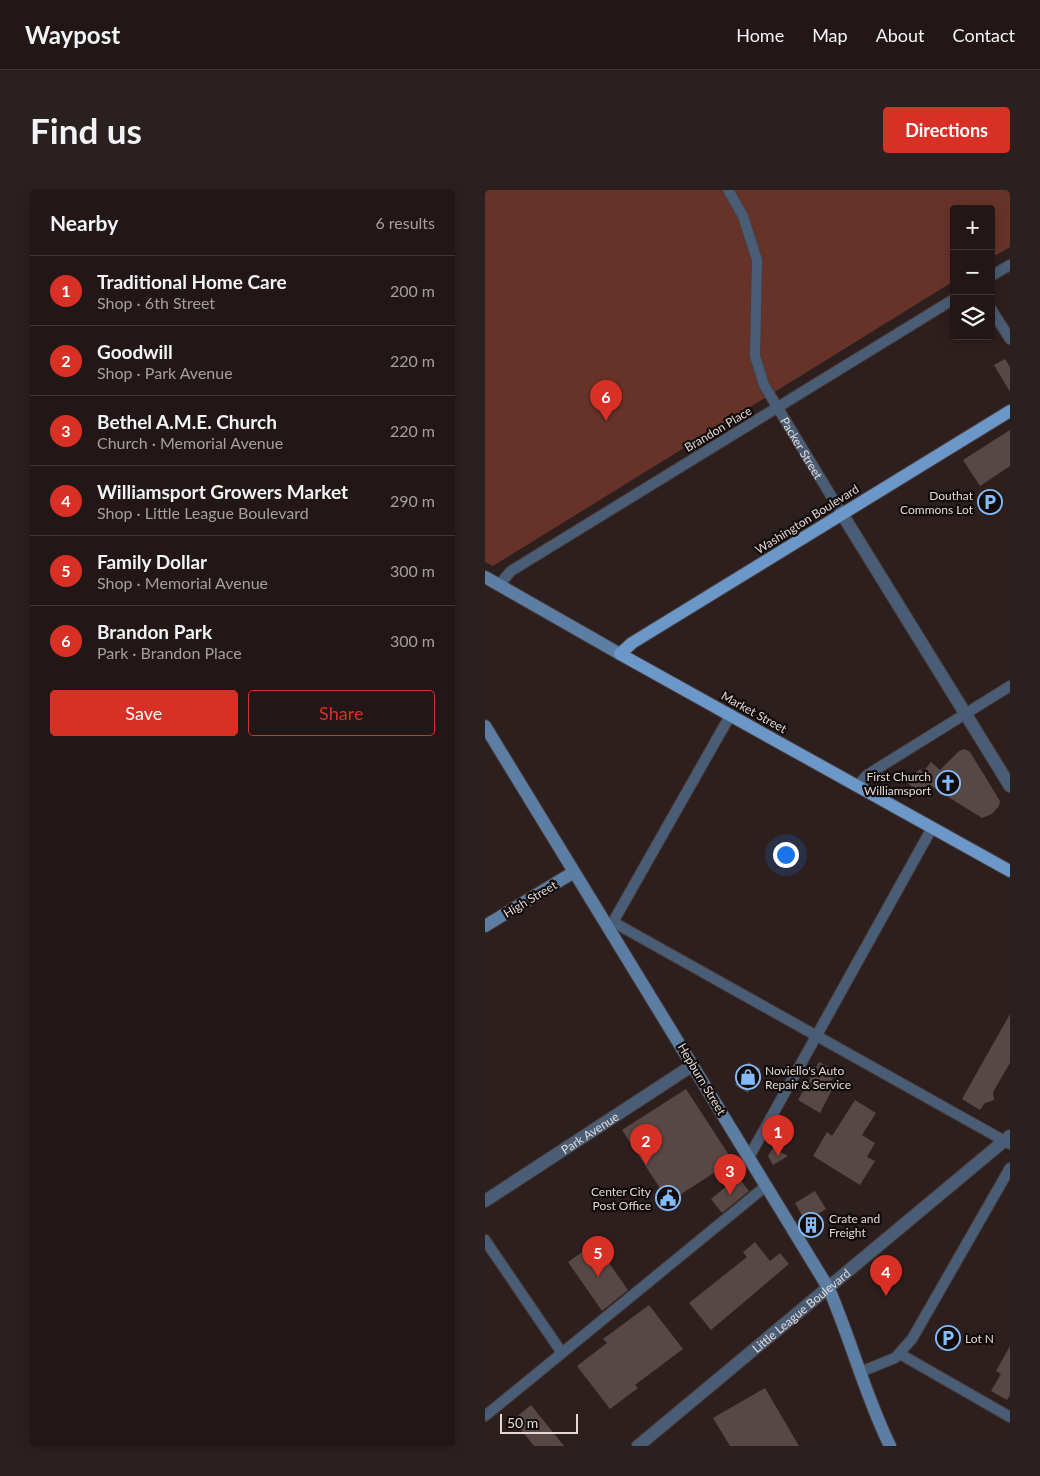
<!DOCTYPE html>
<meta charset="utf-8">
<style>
body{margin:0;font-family:Lato,sans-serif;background:#2a201f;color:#f1f3f6}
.controls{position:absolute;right:15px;top:15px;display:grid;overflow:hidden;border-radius:5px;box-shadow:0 2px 12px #0003}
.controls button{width:45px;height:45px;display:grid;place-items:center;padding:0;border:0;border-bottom:1px solid #3f3635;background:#221716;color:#f1f3f6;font:25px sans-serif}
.scale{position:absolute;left:15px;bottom:12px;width:78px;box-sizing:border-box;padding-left:5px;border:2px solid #e1d7d5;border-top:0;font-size:14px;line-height:18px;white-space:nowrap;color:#e1d7d5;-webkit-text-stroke:4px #110b0a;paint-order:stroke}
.you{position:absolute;left:300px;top:664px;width:18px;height:18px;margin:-12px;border:4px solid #fff;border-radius:50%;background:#1a73e8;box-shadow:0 0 0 8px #1a73e833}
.badge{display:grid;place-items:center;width:32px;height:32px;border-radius:50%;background:#d93025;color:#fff;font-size:16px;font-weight:700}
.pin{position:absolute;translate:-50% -41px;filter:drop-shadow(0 1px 2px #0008)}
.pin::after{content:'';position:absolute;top:26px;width:18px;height:15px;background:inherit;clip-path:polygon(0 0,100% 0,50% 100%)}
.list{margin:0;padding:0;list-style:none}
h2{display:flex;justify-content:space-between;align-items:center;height:65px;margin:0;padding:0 20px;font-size:21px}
h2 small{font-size:16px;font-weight:400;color:#a29fa1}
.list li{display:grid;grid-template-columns:32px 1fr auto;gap:15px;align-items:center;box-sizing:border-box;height:70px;padding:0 20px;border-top:1px solid #3f3635}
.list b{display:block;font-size:19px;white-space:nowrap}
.list p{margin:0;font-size:16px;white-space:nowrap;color:#a29fa1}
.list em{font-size:16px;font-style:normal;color:#a29fa1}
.actions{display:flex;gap:10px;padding:15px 20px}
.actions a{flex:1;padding:11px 0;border:1px solid #d93025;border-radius:5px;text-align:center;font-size:18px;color:#d93025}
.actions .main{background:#d93025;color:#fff}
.icon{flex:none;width:28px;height:28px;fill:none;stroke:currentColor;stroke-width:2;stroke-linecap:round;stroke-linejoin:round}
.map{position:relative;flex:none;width:525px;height:1256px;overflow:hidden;border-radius:5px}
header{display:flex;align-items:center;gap:30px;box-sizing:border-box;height:70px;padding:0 25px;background:#221716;border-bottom:1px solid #3f3635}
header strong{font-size:24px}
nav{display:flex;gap:28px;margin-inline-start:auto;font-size:18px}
.intro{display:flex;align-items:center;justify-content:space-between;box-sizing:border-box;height:120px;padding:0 30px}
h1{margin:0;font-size:35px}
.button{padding:12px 22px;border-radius:5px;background:#d93025;color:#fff;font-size:18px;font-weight:700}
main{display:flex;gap:30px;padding:0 30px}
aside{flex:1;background:#221716;border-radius:5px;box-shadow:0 2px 12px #0003}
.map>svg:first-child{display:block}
</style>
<header>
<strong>Waypost</strong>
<nav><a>Home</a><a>Map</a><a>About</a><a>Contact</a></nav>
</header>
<div class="intro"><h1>Find us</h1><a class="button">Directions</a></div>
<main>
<aside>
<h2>Nearby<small>6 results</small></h2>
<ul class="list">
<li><span class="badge">1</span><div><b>Traditional Home Care</b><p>Shop · 6th Street</p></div><em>200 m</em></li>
<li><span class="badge">2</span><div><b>Goodwill</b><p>Shop · Park Avenue</p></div><em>220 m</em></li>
<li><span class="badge">3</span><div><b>Bethel A.M.E. Church</b><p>Church · Memorial Avenue</p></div><em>220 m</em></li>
<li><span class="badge">4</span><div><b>Williamsport Growers Market</b><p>Shop · Little League Boulevard</p></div><em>290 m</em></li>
<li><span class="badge">5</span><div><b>Family Dollar</b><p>Shop · Memorial Avenue</p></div><em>300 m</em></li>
<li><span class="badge">6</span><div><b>Brandon Park</b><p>Park · Brandon Place</p></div><em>300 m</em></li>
</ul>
<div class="actions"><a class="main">Save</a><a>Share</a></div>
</aside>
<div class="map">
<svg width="525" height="1256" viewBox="0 0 525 1256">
<rect width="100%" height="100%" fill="#2d1f1d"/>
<path fill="#673329" d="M0 0H525V57L506 68V19H469V91L8 376 0 372Z"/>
<path fill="#584845" d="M520 169 525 177V202L509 175Z
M525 240V276L495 296 478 270Z
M480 559 485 562 515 611 514 616 507 624 497 628 444 595 434 602 421 592 435 579 438 582 446 572 455 580 474 561Z
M525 824V873L508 902 509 910 500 913 495 920 477 909Z
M263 872 276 879 263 903 250 895Z
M334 872 352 881 345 893 349 896 335 923 313 910Z
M201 899 253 979 243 985 238 977 184 1012 137 940Z
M370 910 391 923 377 945 390 953 382 967 390 971 375 995 328 966 342 942 347 946Z
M288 958 303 966 288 975 283 966Z
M253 987 264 1001 237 1023 226 1009Z
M330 1001 341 1019 333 1024 335 1028 326 1041 310 1013Z
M270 1052 285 1071 295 1063 304 1074 226 1140 204 1113 262 1067 258 1062Z
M110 1053 143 1100 117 1121 83 1072Z
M164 1115 198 1159 150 1195 153 1198 125 1219 92 1176 122 1153 118 1149Z
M525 1156V1205L522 1210 506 1201 516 1184 511 1181Z
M280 1198 314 1256H245L228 1228Z
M46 1215 79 1256H49L28 1230Z"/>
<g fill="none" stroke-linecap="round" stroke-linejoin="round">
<defs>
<g id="minor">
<path id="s1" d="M243 0 258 26 272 70 270 166 279 195 357 324"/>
<path d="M506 86 525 75"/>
<path d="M506 119 525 149"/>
<path d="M14 395 26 381 469 109"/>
<path d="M372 596 382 585 525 496"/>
<path d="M128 732 525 954"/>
<path d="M124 735 128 732 246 524"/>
<path d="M264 967 447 638"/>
<path d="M0 1050 77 1163"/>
<path d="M415 1164 525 1227"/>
<path d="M375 1182 410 1168 427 1149 525 978"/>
<path d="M0 1226 281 996"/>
</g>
<g id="tertiary">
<path d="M357 324 525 596"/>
<path id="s2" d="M0 1011 208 875"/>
<path id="s3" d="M153 1256 525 946"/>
</g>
<path id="secondary" d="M0 387 135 464
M0 536 344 1099C366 1150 380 1205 405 1256
M0 736 89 682"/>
<path id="primary" d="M525 221 147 453 135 464 525 681"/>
</defs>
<use href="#minor" stroke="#4a3c3a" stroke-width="12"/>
<use href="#tertiary" stroke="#4a3c3a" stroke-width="14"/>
<use href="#secondary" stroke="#4a3c3a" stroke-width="14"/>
<use href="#primary" stroke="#4a3c3a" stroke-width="14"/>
<use href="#minor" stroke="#495e76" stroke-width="10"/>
<use href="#tertiary" stroke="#495e76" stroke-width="12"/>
<use href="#secondary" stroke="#5c7ea5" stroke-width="12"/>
<use href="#primary" stroke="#6b97c9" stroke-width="12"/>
</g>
<defs>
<symbol id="parking-ring" viewBox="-11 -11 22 22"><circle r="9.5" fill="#110b0a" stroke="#84bcfb" stroke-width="1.5"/><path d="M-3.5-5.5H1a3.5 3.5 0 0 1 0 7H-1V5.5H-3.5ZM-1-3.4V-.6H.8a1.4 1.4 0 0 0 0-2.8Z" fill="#84bcfb"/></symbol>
<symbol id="church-ring" viewBox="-11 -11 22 22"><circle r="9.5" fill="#110b0a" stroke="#84bcfb" stroke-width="1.5"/><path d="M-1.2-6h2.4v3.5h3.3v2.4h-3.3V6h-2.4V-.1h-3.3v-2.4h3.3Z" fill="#84bcfb"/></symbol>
<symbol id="shop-ring" viewBox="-11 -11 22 22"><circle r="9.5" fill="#110b0a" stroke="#84bcfb" stroke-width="1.5"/><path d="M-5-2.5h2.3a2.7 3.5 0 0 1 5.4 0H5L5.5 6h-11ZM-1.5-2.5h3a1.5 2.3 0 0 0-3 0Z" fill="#84bcfb"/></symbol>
<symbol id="civic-ring" viewBox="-11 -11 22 22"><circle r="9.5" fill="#110b0a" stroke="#84bcfb" stroke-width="1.5"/><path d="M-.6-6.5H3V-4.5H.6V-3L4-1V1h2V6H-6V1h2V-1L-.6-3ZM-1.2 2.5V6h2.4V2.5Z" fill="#84bcfb"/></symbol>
<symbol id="building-ring" viewBox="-11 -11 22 22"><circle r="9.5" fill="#110b0a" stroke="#84bcfb" stroke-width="1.5"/><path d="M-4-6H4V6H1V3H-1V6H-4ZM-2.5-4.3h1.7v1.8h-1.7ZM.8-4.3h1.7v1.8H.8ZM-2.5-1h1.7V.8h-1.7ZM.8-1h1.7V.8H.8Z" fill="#84bcfb"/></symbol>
</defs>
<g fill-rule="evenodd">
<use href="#parking-ring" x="491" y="298" width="28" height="28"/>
<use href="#church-ring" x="449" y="579" width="28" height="28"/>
<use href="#shop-ring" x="249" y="873" width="28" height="28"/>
<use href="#civic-ring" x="169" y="994" width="28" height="28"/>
<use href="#building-ring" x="312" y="1021" width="28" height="28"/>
<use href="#parking-ring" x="449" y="1134" width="28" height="28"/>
</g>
<g text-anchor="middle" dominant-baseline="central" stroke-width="4.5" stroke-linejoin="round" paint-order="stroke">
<g font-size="12" fill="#e1d7d5" stroke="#110b0a">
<text transform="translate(233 239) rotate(-31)">Brandon Place</text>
<text stroke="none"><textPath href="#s1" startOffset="276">Packer Street</textPath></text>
<text transform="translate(322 329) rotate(-32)">Washington Boulevard</text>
<text transform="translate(269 522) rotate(29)">Market Street</text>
<text transform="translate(45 709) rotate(-31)">High Street</text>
<text transform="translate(217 889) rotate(59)">Hepburn Street</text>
<text stroke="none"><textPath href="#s2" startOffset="125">Park Avenue</textPath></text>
<text stroke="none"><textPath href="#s3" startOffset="212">Little League Boulevard</textPath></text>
</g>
<g font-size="12" fill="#e1d7d5" stroke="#110b0a" text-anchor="end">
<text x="488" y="305">Douthat<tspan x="488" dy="14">Commons Lot</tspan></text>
<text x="446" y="586">First Church<tspan x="446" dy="14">Williamsport</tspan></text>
<text x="280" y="880" text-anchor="start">Noviello's Auto<tspan x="280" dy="14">Repair &amp; Service</tspan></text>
<text x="166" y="1001">Center City<tspan x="166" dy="14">Post Office</tspan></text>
<text x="344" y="1028" text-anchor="start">Crate and<tspan x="344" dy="14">Freight</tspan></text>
<text x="480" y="1148" text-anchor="start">Lot N</text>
</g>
</g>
</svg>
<div class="controls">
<button>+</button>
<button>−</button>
<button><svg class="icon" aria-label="layers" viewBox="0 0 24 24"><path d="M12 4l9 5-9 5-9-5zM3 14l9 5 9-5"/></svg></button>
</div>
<div class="scale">50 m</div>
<div class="you"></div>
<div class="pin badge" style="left:293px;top:966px">1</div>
<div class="pin badge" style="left:161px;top:975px">2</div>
<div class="pin badge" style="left:245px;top:1005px">3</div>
<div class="pin badge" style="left:401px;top:1106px">4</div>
<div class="pin badge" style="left:113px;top:1087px">5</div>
<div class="pin badge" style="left:121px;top:231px">6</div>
</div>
</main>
